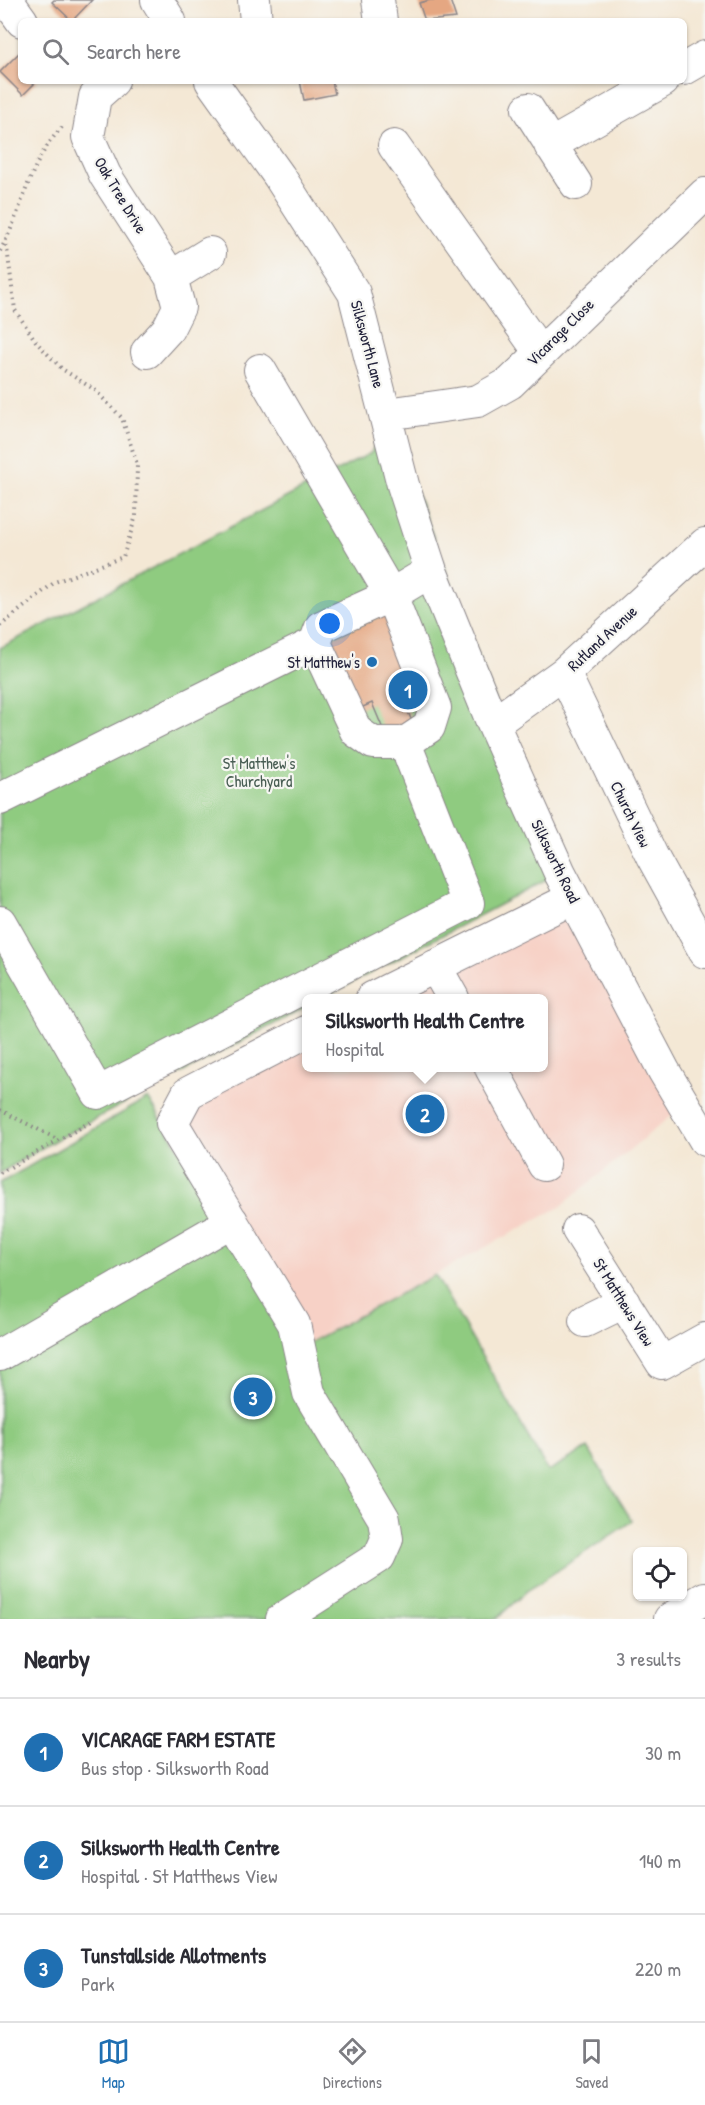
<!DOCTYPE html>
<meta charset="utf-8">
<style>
body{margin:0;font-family:"Patrick Hand",sans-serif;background:#f7f7f7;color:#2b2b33}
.controls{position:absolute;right:18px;bottom:18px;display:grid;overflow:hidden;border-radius:9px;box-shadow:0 2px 4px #0004}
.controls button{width:54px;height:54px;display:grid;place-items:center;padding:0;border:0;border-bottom:2px solid #e1e1e2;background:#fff;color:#2b2b33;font:30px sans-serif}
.you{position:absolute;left:330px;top:624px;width:21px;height:21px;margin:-15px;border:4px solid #fff;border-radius:50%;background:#1a73e8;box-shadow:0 0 0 9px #1a73e833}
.badge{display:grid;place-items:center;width:39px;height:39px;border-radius:50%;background:#1f6fb2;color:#fff;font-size:20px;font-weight:700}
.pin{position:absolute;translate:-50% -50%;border:3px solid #fff;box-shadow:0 2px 6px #0006}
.popup{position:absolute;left:302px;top:994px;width:246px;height:78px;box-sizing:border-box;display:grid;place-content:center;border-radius:9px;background:#fff;filter:drop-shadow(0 2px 4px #0005);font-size:20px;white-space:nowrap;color:#7c7c81}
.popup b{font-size:22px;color:#2b2b33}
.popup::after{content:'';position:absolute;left:50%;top:100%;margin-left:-12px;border:12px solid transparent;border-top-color:#fff}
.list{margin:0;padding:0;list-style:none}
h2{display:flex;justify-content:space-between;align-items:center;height:78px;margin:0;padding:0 24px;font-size:26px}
h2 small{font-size:20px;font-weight:400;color:#7c7c81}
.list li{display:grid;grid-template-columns:39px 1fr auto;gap:18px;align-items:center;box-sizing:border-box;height:108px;padding:0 24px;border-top:2px solid #e1e1e2}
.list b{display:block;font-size:22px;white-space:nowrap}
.list p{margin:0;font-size:20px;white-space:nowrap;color:#7c7c81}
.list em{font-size:20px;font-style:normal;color:#7c7c81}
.icon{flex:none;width:33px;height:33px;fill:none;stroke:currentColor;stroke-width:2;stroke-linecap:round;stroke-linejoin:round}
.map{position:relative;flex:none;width:705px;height:1619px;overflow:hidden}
.search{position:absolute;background:#fff;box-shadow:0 2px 4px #0004;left:18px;right:18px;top:18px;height:66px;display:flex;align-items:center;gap:15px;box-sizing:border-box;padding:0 21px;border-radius:9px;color:#7c7c81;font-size:22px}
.sheet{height:402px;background:#fff}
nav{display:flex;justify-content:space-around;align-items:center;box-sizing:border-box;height:84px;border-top:2px solid #e1e1e2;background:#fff;font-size:16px;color:#7c7c81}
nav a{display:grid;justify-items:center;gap:3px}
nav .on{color:#1f6fb2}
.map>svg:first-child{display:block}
</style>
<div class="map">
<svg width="705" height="1619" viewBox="0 0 705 1619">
<rect width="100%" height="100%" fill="#f6f6f2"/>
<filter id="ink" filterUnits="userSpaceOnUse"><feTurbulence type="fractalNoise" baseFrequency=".0167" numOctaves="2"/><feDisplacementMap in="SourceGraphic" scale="12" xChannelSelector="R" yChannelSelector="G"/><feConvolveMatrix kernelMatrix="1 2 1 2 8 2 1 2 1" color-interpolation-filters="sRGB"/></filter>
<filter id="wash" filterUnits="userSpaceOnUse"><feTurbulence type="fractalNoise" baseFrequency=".008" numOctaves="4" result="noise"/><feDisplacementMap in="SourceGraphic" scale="24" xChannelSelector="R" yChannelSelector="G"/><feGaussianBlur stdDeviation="1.35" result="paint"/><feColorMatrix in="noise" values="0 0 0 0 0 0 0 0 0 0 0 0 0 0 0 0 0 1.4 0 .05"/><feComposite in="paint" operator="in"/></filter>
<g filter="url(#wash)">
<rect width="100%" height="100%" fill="#f4e8d5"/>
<path fill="#f7d1c6" d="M573 898 684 1105 560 1207 301 1347 172 1123 306 1032V1068H544V998H372Z"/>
<path fill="#8fcb80" stroke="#58765e" stroke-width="1.5" d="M387 414 560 873 323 998H306V1007L57 1139 0 1173V648L371 453Z
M148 1098 301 1347 435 1275 548 1471 588 1448 632 1521 527 1591 496 1619H0V1183Z"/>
<g id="blocks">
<path fill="#e5a782" d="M54 0H92L72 21 52 2Z
M430 0H450L456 18 425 21 419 3Z
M21 51V81H37L23 95 0 72Z
M300 81H332L335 94 304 100Z
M387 613 416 686 400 692 413 724 386 736 372 703 356 710 328 639Z"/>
</g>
</g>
<g filter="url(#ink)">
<use href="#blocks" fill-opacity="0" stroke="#8b8588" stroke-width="1.5"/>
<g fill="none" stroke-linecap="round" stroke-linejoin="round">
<defs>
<path id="minor" d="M7 0 22 21
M157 0 170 21
M254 0 256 21
M378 0 381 21
M684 69 705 57
M113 81 95 97 88 137 105 175 171 277 179 307 168 329 147 352
M211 81 279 176 354 293 403 485 431 571 493 724 560 873 664 1071 705 1140
M528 109 576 184
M550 145 663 81
M394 146 539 351
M171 277 210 253
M387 414 478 401 510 383 705 194
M315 643 356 731 373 743H405
M564 673 652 856 705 952
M493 724 564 673 705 544
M0 799 315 643 321 627 391 595 431 571
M0 922 98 1093 468 903 405 743 429 727 435 708 391 595 260 370
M435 966 453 998
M372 998 573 898
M491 1068 544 1165
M578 1230 662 1363 705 1339
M585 1321 624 1302
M0 1355 232 1221
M282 1619 379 1557 387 1539 384 1519 309 1393 294 1324 172 1123 188 1093 306 1032
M670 1619 705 1598"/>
</defs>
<use href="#minor" stroke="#8b8588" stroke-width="34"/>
<path stroke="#8b8588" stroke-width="4" stroke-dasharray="1.5 4.5" stroke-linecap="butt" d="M0 251C25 207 25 168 62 127
M0 626 55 582 123 557 136 516 137 464 122 418 95 390 62 369 37 343 15 310 6 240
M0 1110 57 1139
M0 1173 94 1120"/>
<use href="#minor" stroke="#fff" stroke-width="32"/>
</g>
</g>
<circle fill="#1f6fb2" stroke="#f6f6f2" stroke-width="2" cx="372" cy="662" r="6"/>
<g text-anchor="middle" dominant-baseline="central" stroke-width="4.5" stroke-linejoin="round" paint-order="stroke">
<g font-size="16" fill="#22223b" stroke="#f6f6f2">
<text transform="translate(121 195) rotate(59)">Oak Tree Drive</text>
<text transform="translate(560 332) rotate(-45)">Vicarage Close</text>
<text transform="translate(368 344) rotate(75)">Silksworth Lane</text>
<text transform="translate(602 638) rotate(-43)">Rutland Avenue</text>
<text transform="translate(631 814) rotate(64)">Church View</text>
<text transform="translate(556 861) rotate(64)">Silksworth Road</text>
<text transform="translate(624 1302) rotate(58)">St Matthews View</text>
</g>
<g font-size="16" fill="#22223b" stroke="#f6f6f2" text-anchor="end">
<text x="360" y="662">St Matthew's</text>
</g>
<g font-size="16" fill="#485d53" stroke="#f6f6f2">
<text x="259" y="763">St Matthew's<tspan x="259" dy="18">Churchyard</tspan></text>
</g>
</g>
</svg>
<div class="controls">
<button><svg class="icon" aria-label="locate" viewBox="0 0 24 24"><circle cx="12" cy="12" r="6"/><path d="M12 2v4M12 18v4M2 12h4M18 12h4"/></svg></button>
</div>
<div class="you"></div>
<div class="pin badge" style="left:408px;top:690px">1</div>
<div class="pin badge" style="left:425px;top:1114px">2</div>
<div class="popup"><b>Silksworth Health Centre</b>Hospital</div>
<div class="pin badge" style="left:253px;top:1397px">3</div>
<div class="search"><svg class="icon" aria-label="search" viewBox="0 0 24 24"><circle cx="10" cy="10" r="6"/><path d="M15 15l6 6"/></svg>Search here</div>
</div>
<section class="sheet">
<h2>Nearby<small>3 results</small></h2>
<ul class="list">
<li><span class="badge">1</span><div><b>VICARAGE FARM ESTATE</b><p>Bus stop · Silksworth Road</p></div><em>30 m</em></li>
<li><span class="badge">2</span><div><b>Silksworth Health Centre</b><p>Hospital · St Matthews View</p></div><em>140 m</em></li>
<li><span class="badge">3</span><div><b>Tunstallside Allotments</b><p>Park</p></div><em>220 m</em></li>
</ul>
</section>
<nav>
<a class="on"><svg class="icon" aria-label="map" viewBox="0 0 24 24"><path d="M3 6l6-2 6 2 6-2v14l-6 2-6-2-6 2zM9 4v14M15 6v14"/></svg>Map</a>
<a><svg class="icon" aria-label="directions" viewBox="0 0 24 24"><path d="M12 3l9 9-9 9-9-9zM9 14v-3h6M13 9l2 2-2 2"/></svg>Directions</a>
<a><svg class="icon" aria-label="saved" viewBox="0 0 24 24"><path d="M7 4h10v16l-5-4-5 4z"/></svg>Saved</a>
</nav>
